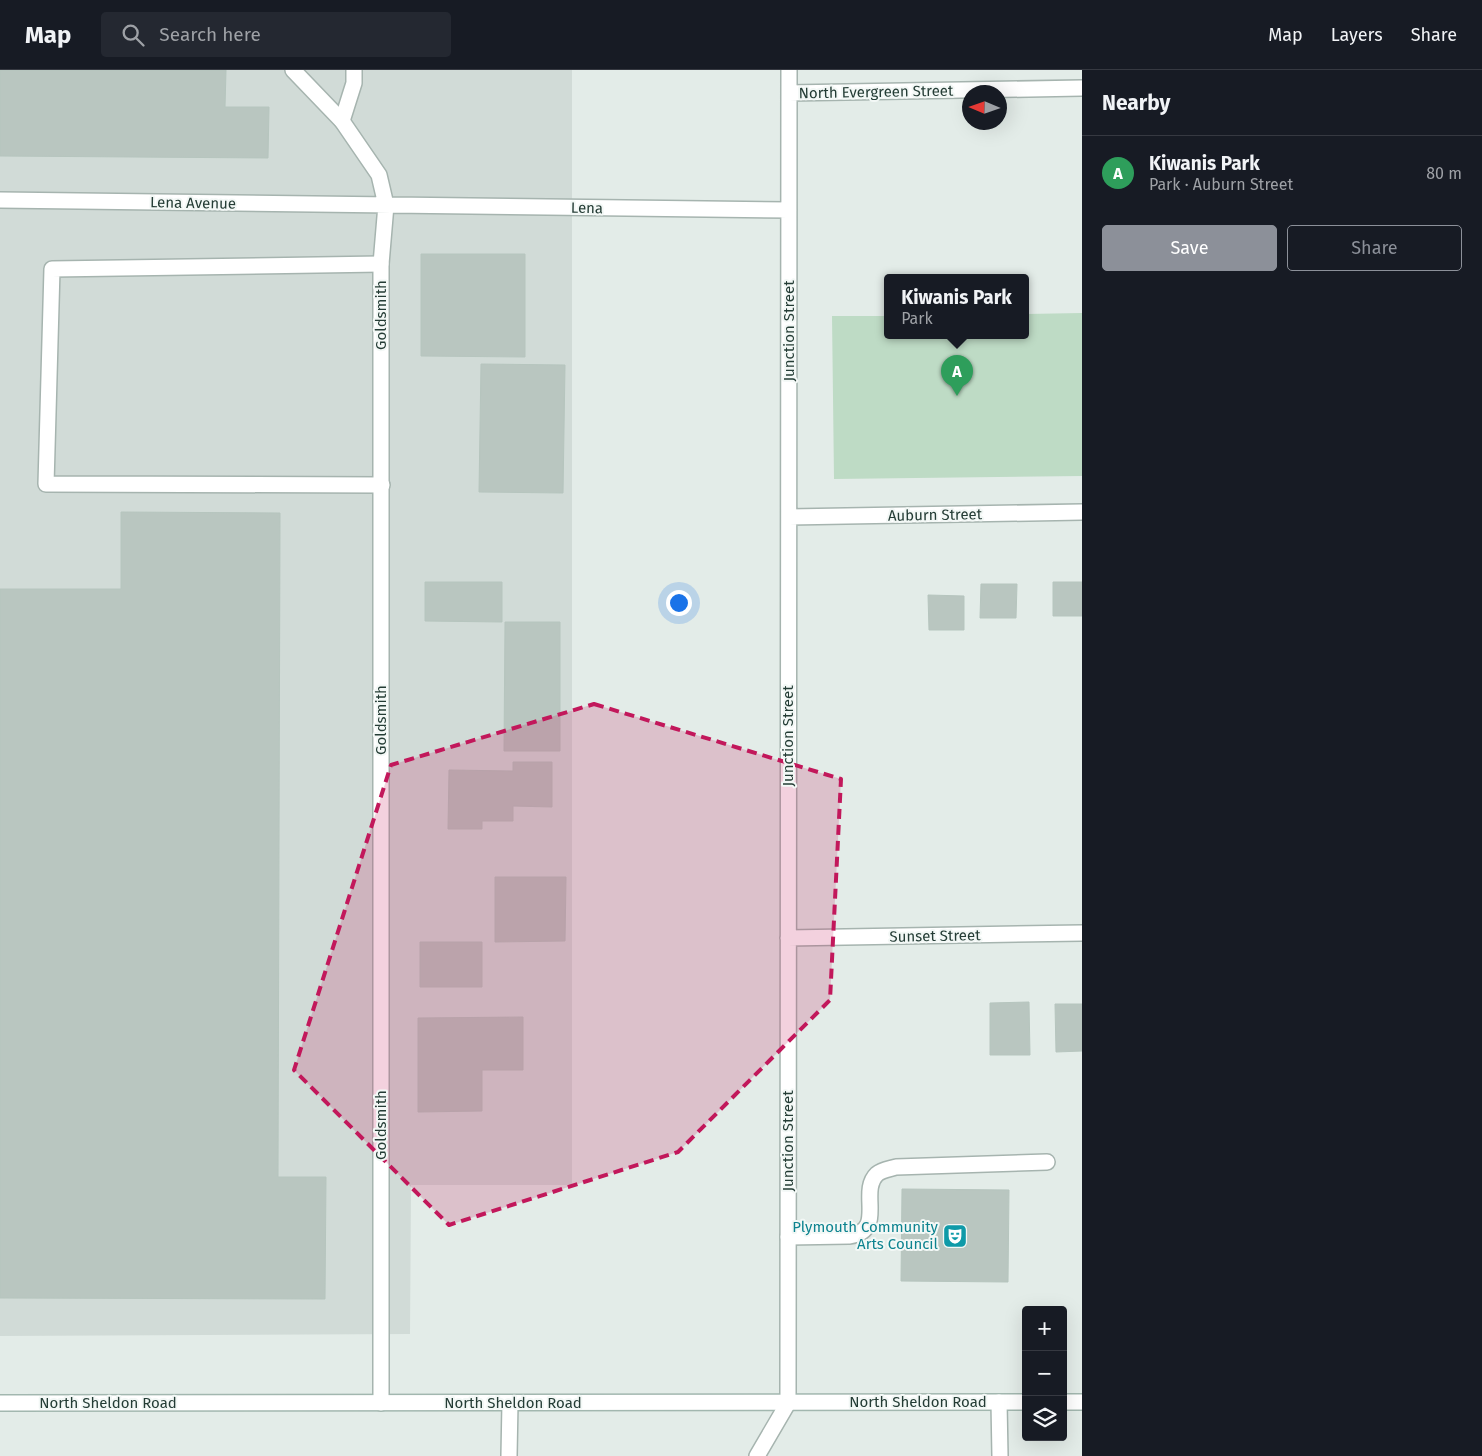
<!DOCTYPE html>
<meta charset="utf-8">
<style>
body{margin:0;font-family:"Fira Sans",sans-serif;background:#242831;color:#f1f3f6}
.controls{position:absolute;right:15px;bottom:15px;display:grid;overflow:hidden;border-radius:5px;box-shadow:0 5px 20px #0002}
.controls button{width:45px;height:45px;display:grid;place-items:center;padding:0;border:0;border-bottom:1px solid #363941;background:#171b24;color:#f1f3f6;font:25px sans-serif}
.compass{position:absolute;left:962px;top:15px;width:45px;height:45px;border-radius:50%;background:#171b24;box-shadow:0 5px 20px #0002;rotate:272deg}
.you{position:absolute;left:678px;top:532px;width:18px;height:18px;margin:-12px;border:4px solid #fff;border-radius:50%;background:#1a73e8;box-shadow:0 0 0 8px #1a73e833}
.badge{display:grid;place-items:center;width:32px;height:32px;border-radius:50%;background:#8c9099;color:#fff;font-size:16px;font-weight:700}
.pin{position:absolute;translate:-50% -41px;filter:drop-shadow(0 1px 2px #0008)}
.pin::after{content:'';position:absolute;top:26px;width:18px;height:15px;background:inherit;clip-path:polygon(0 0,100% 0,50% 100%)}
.popup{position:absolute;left:884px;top:204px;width:145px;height:65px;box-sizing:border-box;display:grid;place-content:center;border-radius:5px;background:#171b24;filter:drop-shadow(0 1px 4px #0005);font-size:16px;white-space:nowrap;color:#9ea1a6}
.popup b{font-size:19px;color:#f1f3f6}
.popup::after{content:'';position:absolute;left:50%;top:100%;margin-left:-10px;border:10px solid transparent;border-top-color:#171b24}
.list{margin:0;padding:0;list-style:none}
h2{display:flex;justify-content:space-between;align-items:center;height:65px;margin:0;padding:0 20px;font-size:21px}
h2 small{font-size:16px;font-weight:400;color:#9ea1a6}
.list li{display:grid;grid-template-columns:32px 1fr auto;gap:15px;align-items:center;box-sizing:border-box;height:75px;padding:0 20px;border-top:1px solid #363941}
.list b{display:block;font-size:19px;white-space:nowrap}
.list p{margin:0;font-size:16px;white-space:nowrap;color:#9ea1a6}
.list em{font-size:16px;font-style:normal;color:#9ea1a6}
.actions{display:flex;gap:10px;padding:15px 20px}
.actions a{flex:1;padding:11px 0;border:1px solid #8c9099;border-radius:5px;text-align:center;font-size:18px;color:#8c9099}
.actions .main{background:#8c9099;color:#fff}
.icon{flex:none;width:28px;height:28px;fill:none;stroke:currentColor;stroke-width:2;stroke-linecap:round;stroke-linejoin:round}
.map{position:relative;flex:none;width:1082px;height:1386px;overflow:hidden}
header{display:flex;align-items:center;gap:30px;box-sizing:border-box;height:70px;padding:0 25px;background:#171b24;border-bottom:1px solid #363941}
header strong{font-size:24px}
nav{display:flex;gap:28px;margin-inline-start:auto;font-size:18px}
.search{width:350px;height:45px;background:#242831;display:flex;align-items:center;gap:12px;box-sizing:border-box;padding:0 18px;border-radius:5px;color:#9ea1a6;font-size:19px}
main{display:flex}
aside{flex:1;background:#171b24}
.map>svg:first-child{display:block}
</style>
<header>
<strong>Map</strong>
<div class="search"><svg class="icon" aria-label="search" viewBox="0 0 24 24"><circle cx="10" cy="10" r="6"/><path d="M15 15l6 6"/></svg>Search here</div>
<nav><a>Map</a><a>Layers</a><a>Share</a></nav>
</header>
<main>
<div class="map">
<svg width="1082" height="1386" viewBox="0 0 1082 1386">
<rect width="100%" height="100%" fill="#e3ece8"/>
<path fill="#d1dbd7" d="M0 0H572V1115H411L410 1264 0 1266Z"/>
<path fill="#bedbc5" d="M1082 243V406L834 409 832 246H888V265H1026V244Z"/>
<path fill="#b9c6c0" stroke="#b6c5be" d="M0 0H226L225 37H269L268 88 0 86Z
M421 184H525V287L421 286Z
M481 294 565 295 563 423 479 422Z
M121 442 280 443 278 1107H326L325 1229 0 1228V519H121Z
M425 512H502V552L425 551Z
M1053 512H1082V546H1053Z
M981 514H1017L1016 548H980Z
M928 525 964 526V560H929Z
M505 552H560V681H504Z
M513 692H552V737L513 736V751H482V759H448L449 700 513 701Z
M495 807H566L565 871 495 872Z
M420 872H482V917H420Z
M1029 932 1030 985H990V933Z
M1055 934H1082V981L1056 982Z
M523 947V1000H482V1041L418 1042V948Z
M902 1119 1009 1120 1008 1212 901 1211Z"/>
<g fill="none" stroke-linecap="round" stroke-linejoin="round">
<defs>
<path id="lane" d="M342 51 354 13V0
M381 194 52 199 46 414 382 415
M788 1167 849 1166C887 1161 858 1122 877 1104 882 1100 890 1099 896 1097L1047 1092
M509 1386 510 1333
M757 1386 788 1333"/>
<path id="street" d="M293 0 342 51 379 105 386 135 381 194V1333
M789 23 1082 18
M0 130 789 140
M789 447 1082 442
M788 868 1082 863
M999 1332 1000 1386
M788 1333 789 0"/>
<path id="secondary" d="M1063 1332H1082
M0 1333 1026 1332"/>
</defs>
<use href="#lane" stroke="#a6b4af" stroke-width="18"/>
<use href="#street" stroke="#a6b4af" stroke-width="18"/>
<use href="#secondary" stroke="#a2b7af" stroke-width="18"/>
<use href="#lane" stroke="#fff" stroke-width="15"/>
<use href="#street" stroke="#fff" stroke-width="15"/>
<use href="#secondary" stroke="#fff" stroke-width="15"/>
</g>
<path fill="#c2185b" fill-opacity="0.2" stroke="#c2185b" stroke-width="4" stroke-dasharray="10 6" stroke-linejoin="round" d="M594 634 841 709 830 930 678 1082 449 1155 294 1000 391 695Z"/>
<defs>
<symbol id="theatre-square" viewBox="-11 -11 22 22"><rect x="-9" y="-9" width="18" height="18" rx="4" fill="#0f9aa8" stroke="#f3f8f6"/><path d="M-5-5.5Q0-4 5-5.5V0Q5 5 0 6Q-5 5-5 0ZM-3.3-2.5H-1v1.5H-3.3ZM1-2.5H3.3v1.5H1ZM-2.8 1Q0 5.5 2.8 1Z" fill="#fff"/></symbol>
</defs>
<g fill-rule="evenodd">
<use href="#theatre-square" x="941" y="1152" width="28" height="28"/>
</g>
<g text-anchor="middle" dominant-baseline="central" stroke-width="4" stroke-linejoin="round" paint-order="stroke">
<g font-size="15" fill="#243c35" stroke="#f3f8f6">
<text transform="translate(876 22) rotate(-1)">North Evergreen Street</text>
<text transform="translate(193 133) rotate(1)">Lena Avenue</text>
<text transform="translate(587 138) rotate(1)">Lena</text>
<text transform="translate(381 245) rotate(-90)">Goldsmith</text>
<text transform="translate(789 261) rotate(-90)">Junction Street</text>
<text transform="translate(935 445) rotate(-1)">Auburn Street</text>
<text transform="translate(381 650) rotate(-90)">Goldsmith</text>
<text transform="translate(788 666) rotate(-90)">Junction Street</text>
<text transform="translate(935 866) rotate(-1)">Sunset Street</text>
<text transform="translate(381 1055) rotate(-90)">Goldsmith</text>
<text transform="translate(788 1071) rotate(-90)">Junction Street</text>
<text x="918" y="1332">North Sheldon Road</text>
<text x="108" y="1333">North Sheldon Road</text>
<text x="513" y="1333">North Sheldon Road</text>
</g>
<g font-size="15" fill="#0d838f" stroke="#f3f8f6" text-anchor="end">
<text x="938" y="1157">Plymouth Community<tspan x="938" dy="17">Arts Council</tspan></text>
</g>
</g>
</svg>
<div class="controls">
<button>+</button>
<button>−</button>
<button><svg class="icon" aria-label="layers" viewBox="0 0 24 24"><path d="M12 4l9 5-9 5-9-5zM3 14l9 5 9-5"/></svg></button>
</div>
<svg class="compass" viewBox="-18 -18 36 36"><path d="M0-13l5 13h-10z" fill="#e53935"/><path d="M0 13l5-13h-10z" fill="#9ea1a6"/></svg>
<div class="you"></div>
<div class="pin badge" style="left:957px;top:326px;background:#2e9e5b">A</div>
<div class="popup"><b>Kiwanis Park</b>Park</div>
</div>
<aside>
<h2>Nearby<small></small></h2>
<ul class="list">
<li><span class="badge" style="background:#2e9e5b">A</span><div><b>Kiwanis Park</b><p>Park · Auburn Street</p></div><em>80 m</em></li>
</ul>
<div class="actions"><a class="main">Save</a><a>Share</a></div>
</aside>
</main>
